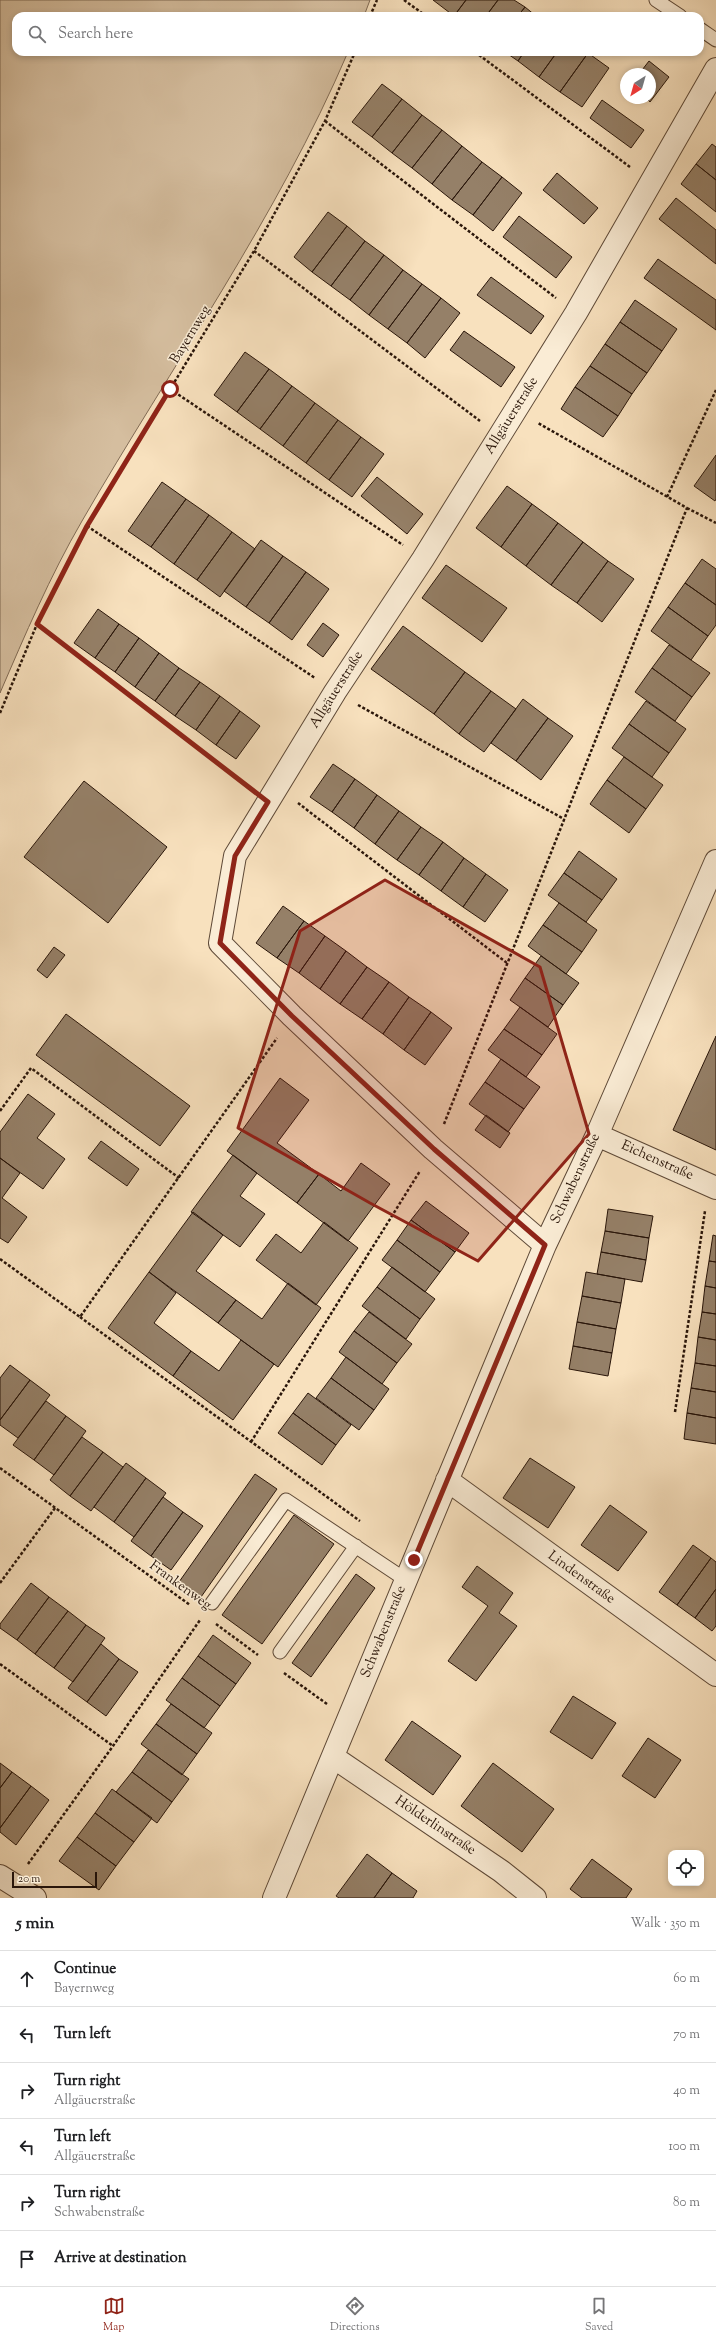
<!DOCTYPE html>
<meta charset="utf-8">
<style>
body{margin:0;font-family:"Sorts Mill Goudy",serif;background:#f6f6f6;color:#202124}
.controls{position:absolute;right:12px;bottom:12px;display:grid;overflow:hidden;border-radius:8px;box-shadow:0 2px 6px #0003}
.controls button{width:36px;height:36px;display:grid;place-items:center;padding:0;border:0;border-bottom:1px solid #e0e0e0;background:#fff;color:#202124;font:20px sans-serif}
.compass{position:absolute;left:620px;top:68px;width:36px;height:36px;border-radius:50%;background:#fff;box-shadow:0 2px 6px #0003;rotate:217deg}
.scale{position:absolute;left:12px;bottom:10px;width:85px;box-sizing:border-box;padding-left:4px;border:2px solid #2a160a;border-top:0;font-size:11px;line-height:14px;white-space:nowrap;color:#2a160a;-webkit-text-stroke:3px #faecd5;paint-order:stroke}
.stop{position:absolute;width:12px;height:12px;margin:-9px;border:3px solid #8f2418;border-radius:50%;background:#fff}
.stop.end{background:#8f2418;border-color:#fff;box-shadow:0 1px 4px #0008}
.list{margin:0;padding:0;list-style:none}
h2{display:flex;justify-content:space-between;align-items:center;height:52px;margin:0;padding:0 16px;font-size:17px}
h2 small{font-size:13px;font-weight:400;color:#757577}
.list li{display:grid;grid-template-columns:26px 1fr auto;gap:12px;align-items:center;box-sizing:border-box;height:56px;padding:0 16px;border-top:1px solid #e0e0e0}
.list b{display:block;font-size:15px;white-space:nowrap}
.list p{margin:0;font-size:13px;white-space:nowrap;color:#757577}
.list em{font-size:13px;font-style:normal;color:#757577}
.icon{flex:none;width:22px;height:22px;fill:none;stroke:currentColor;stroke-width:2;stroke-linecap:round;stroke-linejoin:round}
.map{position:relative;flex:none;width:716px;height:1898px;overflow:hidden}
.search{position:absolute;background:#fff;box-shadow:0 2px 6px #0003;left:12px;right:12px;top:12px;height:44px;display:flex;align-items:center;gap:10px;box-sizing:border-box;padding:0 14px;border-radius:12px;color:#757577;font-size:15px}
.sheet{height:388px;background:#fff}
nav{display:flex;justify-content:space-around;align-items:center;box-sizing:border-box;height:56px;border-top:1px solid #e0e0e0;background:#fff;font-size:11px;color:#757577}
nav a{display:grid;justify-items:center;gap:2px}
nav .on{color:#8f2418}
.map>svg:first-child{display:block}
</style>
<div class="map">
<svg width="716" height="1898" viewBox="0 0 716 1898">
<rect width="100%" height="100%" fill="#f8e1be"/>
<filter id="stains"><feTurbulence type="fractalNoise" baseFrequency=".005" numOctaves="4"/><feColorMatrix values="0 0 0 0 .2 0 0 0 0 .09 0 0 0 0 .02 0 0 0 .5 -.17"/></filter>
<radialGradient id="worn" r=".72"><stop offset=".6" stop-color="#630" stop-opacity="0"/><stop offset="1" stop-color="#630" stop-opacity=".3"/></radialGradient>
<path fill="#d5be9f" stroke="#806a54" d="M0 0H370L364 16H16V52H348C277 218 172 365 82 521 50 576 25 635 0 693Z"/>
<path fill="#958068" stroke="#2a160a" d="M433 0H466L454 16Z
M466 0H498L486 16H454Z
M498 0H514L525 7 518 16H486Z
M525 7 536 16H518Z
M505 52H524L518 61Z
M524 52H557L539 77 518 61Z
M557 52 588 53 560 92 539 77Z
M588 53 609 68 582 107 560 92Z
M649 61 669 77 650 102 646 98H650V74H639Z
M382 84 402 99 372 137 352 122Z
M402 99 422 115 392 153 372 137Z
M602 100 644 130 631 148 590 118Z
M422 115 442 130 412 168 392 153Z
M442 130 462 146 432 184 412 168Z
M712 144 716 147V180L696 164Z
M462 146 482 162 452 200 432 184Z
M482 162 502 177 473 215 452 200Z
M696 164 716 180V212L681 184Z
M557 173 598 208 584 224 543 190Z
M502 177 522 193 493 231 473 215Z
M676 198 716 230V264L659 219Z
M328 212 347 226 312 272 294 257Z
M519 216 572 257 556 278 503 237Z
M347 226 365 241 331 286 312 272Z
M365 241 384 255 350 300 331 286Z
M384 255 403 270 369 315 350 300Z
M658 259 716 300V330L644 278Z
M403 270 422 284 388 329 369 315Z
M491 277 544 316 531 334 477 295Z
M422 284 441 298 407 343 388 329Z
M441 298 460 313 425 358 407 343Z
M635 300 677 329 662 351 620 322Z
M620 322 662 351 647 373 605 344Z
M464 331 515 367 501 387 450 350Z
M605 344 647 373 632 394 590 366Z
M245 352 269 369 237 412 214 395Z
M590 366 632 394 618 416 575 387Z
M269 369 292 386 260 429 237 412Z
M292 386 315 403 283 446 260 429Z
M575 387 618 416 603 437 561 409Z
M315 403 338 420 306 463 283 446Z
M338 420 361 437 329 480 306 463Z
M361 437 384 454 352 497 329 480Z
M716 455V499L715 501 694 486Z
M377 477 423 514 407 534 361 496Z
M162 482 186 499 151 547 128 531Z
M507 486 532 504 501 547 476 528Z
M186 499 209 515 174 564 151 547Z
M532 504 558 523 526 566 501 547Z
M209 515 232 532 197 580 174 564Z
M558 523 583 542 551 585 526 566Z
M232 532 255 549 220 597 197 580Z
M261 540 283 556 246 607 224 591Z
M583 542 608 561 577 603 551 585Z
M283 556 306 572 269 623 246 607Z
M702 559 716 569V605L685 583Z
M608 561 634 579 602 622 577 603Z
M446 565 507 608 482 642 422 598Z
M306 572 329 589 292 640 269 623Z
M685 583 716 605V625L708 636 668 607Z
M668 607 708 636 691 660 651 631Z
M98 609 119 624 95 658 74 643Z
M323 623 339 635 323 657 307 645Z
M119 624 139 638 115 672 95 658Z
M403 626 465 672 434 714 371 669Z
M139 638 159 653 135 687 115 672Z
M669 645 710 673 692 697 652 668Z
M159 653 179 668 155 701 135 687Z
M179 668 200 682 175 716 155 701Z
M652 668 692 697 675 721 635 692Z
M465 672 491 691 459 734 434 714Z
M200 682 220 696 196 730 175 716Z
M491 691 516 709 484 752 459 734Z
M220 696 240 711 216 745 196 730Z
M523 699 548 718 516 761 491 743Z
M646 701 686 729 669 753 629 724Z
M240 711 260 726 236 759 216 745Z
M548 718 573 736 541 780 516 761Z
M629 724 669 753 652 777 612 748Z
M624 757 663 785 646 809 607 780Z
M333 764 355 779 332 812 310 797Z
M355 779 377 795 354 828 332 812Z
M607 780 646 809 629 833 590 804Z
M84 781 167 847 108 923 24 857Z
M377 795 399 811 375 844 354 828Z
M399 811 421 827 397 860 375 844Z
M421 827 443 842 419 875 397 860Z
M443 842 464 858 441 891 419 875Z
M579 851 617 879 602 900 564 873Z
M464 858 486 874 463 907 441 891Z
M564 873 602 900 586 922 548 895Z
M486 874 508 890 485 922 463 907Z
M559 903 597 930 582 952 543 925Z
M283 906 304 921 277 958 256 943Z
M304 921 325 936 299 973 277 958Z
M543 925 582 952 566 974 528 946Z
M325 936 346 951 320 989 299 973Z
M54 947 65 955 47 978 37 970Z
M346 951 367 967 340 1004 320 989Z
M541 956 579 983 563 1005 525 978Z
M367 967 389 982 362 1019 340 1004Z
M525 978 563 1005 548 1027 510 1000Z
M389 982 409 997 383 1034 362 1019Z
M409 997 431 1012 404 1050 383 1034Z
M520 1007 557 1034 542 1055 504 1029Z
M431 1012 452 1028 425 1065 404 1050Z
M66 1014 190 1106 160 1146 36 1055Z
M504 1029 542 1055 526 1077 488 1050Z
M716 1036V1150L673 1130Z
M501 1059 540 1087 524 1109 485 1082Z
M280 1078 309 1100 277 1143 319 1174 297 1203 227 1151Z
M485 1082 524 1109 508 1132 469 1104Z
M28 1094 55 1114 37 1138 65 1159 43 1189 0 1158V1132Z
M486 1115 510 1133 500 1148 475 1130Z
M101 1141 139 1169 127 1186 88 1158Z
M233 1155 257 1173 240 1196 265 1214 240 1247 191 1212Z
M0 1158 20 1173 2 1198 27 1217 8 1243 0 1238Z
M361 1163 390 1184 348 1241 297 1203 319 1174 341 1191Z
M426 1201 469 1233 455 1252 411 1220Z
M608 1209 653 1216 649 1238 605 1231Z
M193 1212 223 1235 196 1271 236 1300 218 1323 149 1272Z
M411 1220 455 1252 440 1272 397 1240Z
M324 1222 358 1248 316 1305 256 1260 276 1234 301 1253Z
M605 1231 649 1238 646 1260 601 1252Z
M713 1235 716 1236V1262L709 1261Z
M397 1240 440 1272 425 1292 382 1260Z
M601 1252 646 1260 642 1282 597 1274Z
M709 1261 716 1262V1288L705 1286Z
M392 1267 435 1299 420 1319 377 1287Z
M149 1272 176 1293 154 1323 191 1351 173 1376 108 1328Z
M586 1272 625 1279 621 1303 582 1296Z
M288 1283 321 1308 278 1367 218 1323 236 1300 262 1319Z
M705 1286 716 1288V1314L702 1312Z
M377 1287 420 1319 406 1339 362 1306Z
M582 1296 621 1303 616 1329 577 1322Z
M369 1312 412 1344 397 1363 354 1331Z
M702 1312 716 1314V1340L698 1337Z
M577 1322 616 1329 612 1353 573 1346Z
M354 1331 397 1363 382 1384 339 1352Z
M698 1337 716 1340V1366L695 1363Z
M241 1340 274 1364 233 1420 173 1376 191 1351 219 1371Z
M573 1346 612 1353 608 1376 569 1369Z
M346 1357 389 1389 374 1410 331 1378Z
M695 1363 716 1366V1392L691 1388Z
M10 1365 30 1380 0 1420V1378Z
M331 1378 374 1410 359 1430 316 1398Z
M30 1380 50 1395 18 1438 0 1425V1420Z
M691 1388 716 1392V1418L687 1413Z
M308 1393 351 1425 336 1445 293 1413Z
M46 1401 66 1416 34 1460 13 1445Z
M293 1413 336 1445 322 1465 278 1433Z
M687 1413 716 1418V1444L684 1439Z
M66 1416 86 1431 54 1475 34 1460Z
M82 1437 103 1452 70 1496 50 1480Z
M103 1452 123 1467 91 1511 70 1496Z
M530 1458 575 1487 548 1528 503 1498Z
M126 1463 146 1478 114 1522 94 1507Z
M255 1474 277 1489 201 1597 179 1582Z
M146 1478 166 1493 134 1537 114 1522Z
M163 1497 183 1512 151 1556 131 1541Z
M610 1505 647 1532 618 1571 581 1545Z
M183 1512 203 1526 171 1570 151 1556Z
M294 1515 334 1544 262 1644 222 1615Z
M693 1545 711 1558 677 1605 659 1592Z
M711 1558 716 1562V1589L695 1618 677 1605Z
M477 1566 513 1593 499 1613 517 1626 476 1681 448 1661 488 1606 462 1587Z
M356 1574 375 1588 311 1677 292 1663Z
M31 1583 49 1597 17 1640 0 1628V1624Z
M716 1589V1626L712 1631 695 1618Z
M49 1597 68 1611 35 1654 17 1640Z
M68 1611 86 1625 54 1668 35 1654Z
M86 1625 105 1638 73 1682 54 1668Z
M213 1635 251 1663 236 1684 198 1656Z
M101 1644 119 1659 87 1702 68 1688Z
M198 1656 236 1684 220 1706 182 1678Z
M119 1659 138 1672 106 1716 87 1702Z
M182 1678 220 1706 204 1728 166 1700Z
M573 1696 616 1723 592 1759 550 1732Z
M171 1704 212 1733 197 1754 156 1724Z
M412 1721 461 1756 433 1795 385 1760Z
M156 1724 197 1754 182 1775 141 1744Z
M648 1738 681 1760 655 1798 622 1776Z
M148 1750 189 1779 172 1802 132 1772Z
M0 1763 12 1772 0 1788Z
M493 1763 554 1809 522 1852 461 1806Z
M12 1772 31 1786 0 1828V1788Z
M132 1772 172 1802 157 1823 116 1792Z
M31 1786 49 1800 16 1845 0 1832V1828Z
M112 1789 152 1818 134 1842 95 1813Z
M95 1813 134 1842 116 1866 77 1837Z
M77 1837 116 1866 99 1890 59 1861Z
M367 1854 392 1873 374 1898H339L336 1896Z
M592 1859 632 1889 626 1898H582L570 1889Z
M392 1873 417 1891 413 1898H374Z"/>
<g fill="none" stroke-linecap="round" stroke-linejoin="round">
<defs>
<path id="lane" d="M656 0 680 16
M700 29 716 40
M212 1603 286 1500 406 1580
M280 1652 356 1546"/>
<path id="street" d="M597 1135 716 1188
M545 1245 433 1149 292 1016 220 943 235 856 335 692 423 559 576 313 716 69
M447 1480 716 1675
M333 1757 501 1871 535 1898
M0 1876 35 1898
M274 1898 545 1245 597 1135 716 861"/>
</defs>
<use href="#lane" stroke="#5e4937" stroke-width="15"/>
<use href="#street" stroke="#5e4937" stroke-width="24"/>
<path stroke="#2a160a" stroke-width="2.5" stroke-dasharray="3 2" stroke-linecap="butt" d="M404 0 426 16
M370 16 377 0
M475 52 630 167
M325 121 556 298
M254 251 480 421
M170 389 403 545
M667 497 716 390
M687 508 716 523
M87 526 315 678
M37 624 248 787
M358 705 564 819
M0 713 37 624 87 526 254 251 325 121 355 52
M298 803 507 963
M0 1111 31 1068 179 1178
M444 1124 687 508 538 423
M0 1259 80 1317 277 1038
M80 1317 360 1521
M675 1412 705 1211
M251 1442 420 1171
M0 1468 190 1605
M0 1583 55 1508
M216 1624 258 1655
M0 1664 113 1746
M284 1673 327 1704
M28 1864 113 1746 200 1620"/>
<use href="#lane" stroke="#faecd5" stroke-width="13"/>
<use href="#street" stroke="#faecd5" stroke-width="22"/>
</g>
<g fill="none" stroke-linecap="round" stroke-linejoin="round">
<path stroke="#8f2418" stroke-width="5" d="M170 389 87 526 37 624 268 802 235 856 220 943 292 1016 434 1149 545 1245 414 1560"/>
</g>
<path fill="#8f2418" fill-opacity="0.2" stroke="#8f2418" stroke-width="3" stroke-linejoin="round" d="M385 880 540 967 589 1134 478 1261 370 1203 238 1128 300 931Z"/>
<g text-anchor="middle" dominant-baseline="central" stroke-width="3" stroke-linejoin="round" paint-order="stroke">
<g font-size="14" fill="#2a160a" stroke="#faecd5">
<text transform="translate(191 335) rotate(-59)">Bayernweg</text>
<text transform="translate(512 416) rotate(-58)">Allgäuerstraße</text>
<text transform="translate(337 690) rotate(-58)">Allgäuerstraße</text>
<text transform="translate(657 1161) rotate(24)">Eichenstraße</text>
<text transform="translate(576 1179) rotate(-65)">Schwabenstraße</text>
<text transform="translate(581 1578) rotate(36)">Lindenstraße</text>
<text transform="translate(180 1586) rotate(36)">Frankenweg</text>
<text transform="translate(384 1632) rotate(-68)">Schwabenstraße</text>
<text transform="translate(435 1826) rotate(34)">Hölderlinstraße</text>
</g>
</g>
<rect width="100%" height="100%" filter="url(#stains)"/>
<rect width="100%" height="100%" fill="url(#worn)"/>
</svg>
<div class="controls">
<button><svg class="icon" aria-label="locate" viewBox="0 0 24 24"><circle cx="12" cy="12" r="6"/><path d="M12 2v4M12 18v4M2 12h4M18 12h4"/></svg></button>
</div>
<svg class="compass" viewBox="-18 -18 36 36"><path d="M0-13l5 13h-10z" fill="#e53935"/><path d="M0 13l5-13h-10z" fill="#757577"/></svg>
<div class="scale">20 m</div>
<div class="stop" style="left:170px;top:389px"></div>
<div class="stop end" style="left:414px;top:1560px"></div>
<div class="search"><svg class="icon" aria-label="search" viewBox="0 0 24 24"><circle cx="10" cy="10" r="6"/><path d="M15 15l6 6"/></svg>Search here</div>
</div>
<section class="sheet">
<h2>5 min<small>Walk · 350 m</small></h2>
<ul class="list">
<li><svg class="icon" aria-label="ahead" viewBox="0 0 24 24"><path d="M12 20V5M6 11l6-6 6 6"/></svg><div><b>Continue</b><p>Bayernweg</p></div><em>60 m</em></li>
<li><svg class="icon" aria-label="left" viewBox="0 0 24 24"><path d="M17 20v-9H6M10 6l-5 5 5 5"/></svg><div><b>Turn left</b></div><em>70 m</em></li>
<li><svg class="icon" aria-label="right" viewBox="0 0 24 24"><path d="M7 20v-9h11M14 6l5 5-5 5"/></svg><div><b>Turn right</b><p>Allgäuerstraße</p></div><em>40 m</em></li>
<li><svg class="icon" aria-label="left" viewBox="0 0 24 24"><path d="M17 20v-9H6M10 6l-5 5 5 5"/></svg><div><b>Turn left</b><p>Allgäuerstraße</p></div><em>100 m</em></li>
<li><svg class="icon" aria-label="right" viewBox="0 0 24 24"><path d="M7 20v-9h11M14 6l5 5-5 5"/></svg><div><b>Turn right</b><p>Schwabenstraße</p></div><em>80 m</em></li>
<li><svg class="icon" aria-label="arrive" viewBox="0 0 24 24"><path d="M6 21V4h12l-3 4 3 4H6"/></svg><div><b>Arrive at destination</b></div></li>
</ul>
</section>
<nav>
<a class="on"><svg class="icon" aria-label="map" viewBox="0 0 24 24"><path d="M3 6l6-2 6 2 6-2v14l-6 2-6-2-6 2zM9 4v14M15 6v14"/></svg>Map</a>
<a><svg class="icon" aria-label="directions" viewBox="0 0 24 24"><path d="M12 3l9 9-9 9-9-9zM9 14v-3h6M13 9l2 2-2 2"/></svg>Directions</a>
<a><svg class="icon" aria-label="saved" viewBox="0 0 24 24"><path d="M7 4h10v16l-5-4-5 4z"/></svg>Saved</a>
</nav>
